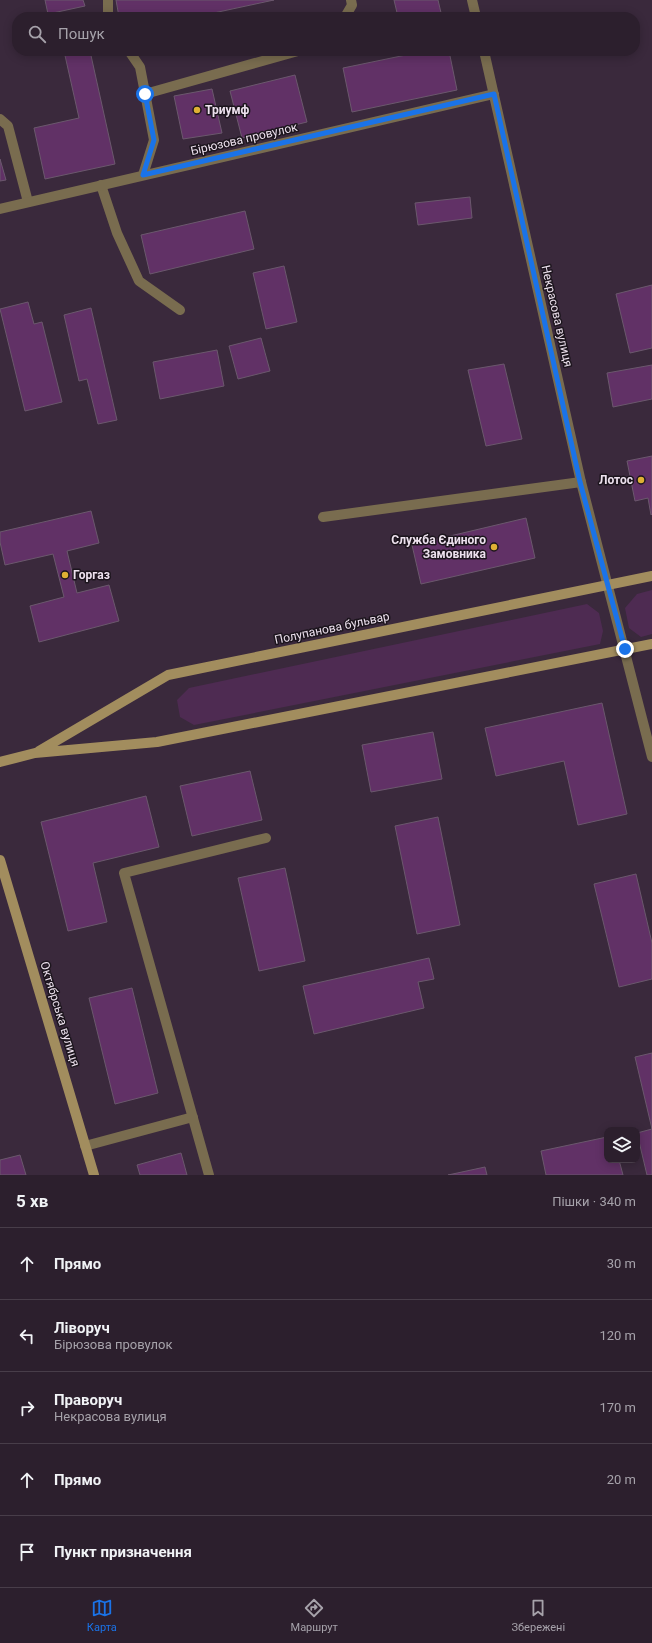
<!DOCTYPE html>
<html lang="uk">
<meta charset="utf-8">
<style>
body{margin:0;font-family:Roboto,sans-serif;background:#342735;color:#f1f3f6}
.controls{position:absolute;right:12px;bottom:12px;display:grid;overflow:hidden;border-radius:8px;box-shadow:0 2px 10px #0003}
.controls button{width:36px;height:36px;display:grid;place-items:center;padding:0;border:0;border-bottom:1px solid #483d49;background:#2c1f2d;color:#f1f3f6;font:20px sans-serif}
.stop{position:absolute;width:12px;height:12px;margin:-9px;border:3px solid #1a73e8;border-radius:50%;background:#fff}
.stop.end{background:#1a73e8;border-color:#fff;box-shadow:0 1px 4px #0008}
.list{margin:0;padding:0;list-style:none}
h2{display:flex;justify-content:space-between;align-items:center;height:52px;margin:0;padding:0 16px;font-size:17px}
h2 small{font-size:13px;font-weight:400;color:#a6a2aa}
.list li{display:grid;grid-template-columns:26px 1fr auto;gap:12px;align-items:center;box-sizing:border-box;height:72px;padding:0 16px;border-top:1px solid #483d49}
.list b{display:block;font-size:15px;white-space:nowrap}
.list p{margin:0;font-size:13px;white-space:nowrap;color:#a6a2aa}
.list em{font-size:13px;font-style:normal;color:#a6a2aa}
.icon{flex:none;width:22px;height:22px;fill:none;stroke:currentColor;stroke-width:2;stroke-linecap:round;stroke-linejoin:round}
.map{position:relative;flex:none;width:652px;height:1175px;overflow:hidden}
.search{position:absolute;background:#2c1f2d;box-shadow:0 2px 10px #0003;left:12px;right:12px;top:12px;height:44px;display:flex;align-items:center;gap:10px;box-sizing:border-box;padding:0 14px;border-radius:16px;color:#a6a2aa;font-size:15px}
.sheet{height:412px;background:#2c1f2d}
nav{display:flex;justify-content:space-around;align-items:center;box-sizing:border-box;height:56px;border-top:1px solid #483d49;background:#2c1f2d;font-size:11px;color:#a6a2aa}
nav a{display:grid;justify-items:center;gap:2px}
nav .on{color:#1a73e8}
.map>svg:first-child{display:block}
</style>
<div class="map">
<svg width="652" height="1175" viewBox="0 0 652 1175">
<rect width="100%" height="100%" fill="#3a293c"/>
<path fill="#4e2b52" d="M652 590V634L641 637 629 628 625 608 637 594Z
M587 604 599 613 603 631 600 644 194 725 180 717 177 700 189 688Z"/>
<path fill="#613166" stroke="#6b586d" d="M45 0H83L85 6 48 14Z
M116 0H274L195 17H119Z
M394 0H438L442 17H398Z
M64 51H90L115 164 45 179 34 128 79 118Z
M405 51H449L457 90 352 112 343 68 406 55Z
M295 75 307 122 242 138 230 91Z
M212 89 222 133 183 139 174 96Z
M0 159 6 180 0 181Z
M470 197 472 218 418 225 415 203Z
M245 211 254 249 150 274 141 235Z
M284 266 297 322 266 329 253 273Z
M652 285V348L630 353 616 294Z
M28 302 34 324 42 322 62 402 25 411 0 309Z
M91 308 117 420 98 424 87 379 79 381 64 315Z
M261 338 270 371 238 379 229 346Z
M217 350 224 386 160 399 153 362Z
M504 364 522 439 486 446 468 370Z
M652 365V399L613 407 607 373Z
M652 456V514L651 515 648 498 635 501 627 461Z
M91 511 99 543 67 551 77 593 109 585 119 621 39 642 30 606 64 597 53 554 5 565 0 542V532Z
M526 518 535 558 421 584 412 545Z
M602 703 627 814 578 825 564 761 496 776 485 728Z
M433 732 442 779 371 792 362 745Z
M250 771 262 820 192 836 180 786Z
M146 796 159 847 93 863 107 922 68 931 41 822Z
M438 817 460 925 417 934 395 826Z
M285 868 305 961 259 971 238 878Z
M636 874 652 943V979L619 987 594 884Z
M429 958 434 979 418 982 424 1008 314 1034 303 986Z
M132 988 158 1093 115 1104 89 998Z
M652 1053V1129L635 1057Z
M652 1129V1175H647L637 1133Z
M607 1137V1160H619L623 1175H546L541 1151Z
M181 1153 187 1175H140L137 1165Z
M20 1155 26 1175H0V1160Z
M485 1167 487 1175H448Z"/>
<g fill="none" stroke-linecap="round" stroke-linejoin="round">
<path stroke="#796c4f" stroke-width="10" d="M108 17V0
M345 17 352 5 351 0
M129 51 140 67 154 140 143 175
M145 94 298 51
M0 119 8 126 28 202
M101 185 117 233 139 281 180 310
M323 517 581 482
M85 1146 193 1117
M209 1175 124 873 266 838"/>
<path stroke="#796c4f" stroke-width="10" d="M472 0 476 17
M484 51 581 482 652 757
M0 209 494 94"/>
<path stroke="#a28d5e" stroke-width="10" d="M39 751 168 675 652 576
M0 762 35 753 157 742 652 644
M0 860 94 1175"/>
</g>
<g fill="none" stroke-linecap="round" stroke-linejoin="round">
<path stroke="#1a73e8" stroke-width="5" d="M145 94 154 140 143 175 494 94 580 482 625 649"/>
</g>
<g fill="#dfb034" stroke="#1c151d" stroke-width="1.5">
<circle cx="197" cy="110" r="4"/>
<circle cx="641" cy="480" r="4"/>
<circle cx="494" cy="547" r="4"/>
<circle cx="65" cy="575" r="4"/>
</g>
<g text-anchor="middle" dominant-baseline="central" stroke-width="3" stroke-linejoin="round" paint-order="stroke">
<g font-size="12" font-weight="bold" fill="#ede1ee" stroke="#1c151d" text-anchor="start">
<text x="205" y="110">Триумф</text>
<text x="633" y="480" text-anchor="end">Лотос</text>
<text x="486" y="540" text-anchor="end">Служба Єдиного<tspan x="486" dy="14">Замовника</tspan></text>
<text x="73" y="575">Горгаз</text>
</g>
<g font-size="12" fill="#ede1ee" stroke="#1c151d">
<text transform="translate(244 139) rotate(-13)">Бірюзова провулок</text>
<text transform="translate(557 316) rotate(77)">Некрасова вулиця</text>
<text transform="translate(332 628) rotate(-12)">Полупанова бульвар</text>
<text transform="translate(60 1014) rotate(73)">Октябрська вулиця</text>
</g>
</g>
</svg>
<div class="controls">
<button><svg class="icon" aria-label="layers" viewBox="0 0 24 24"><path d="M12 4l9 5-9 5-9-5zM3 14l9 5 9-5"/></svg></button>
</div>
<div class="stop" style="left:145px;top:94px"></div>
<div class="stop end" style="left:625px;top:649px"></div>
<div class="search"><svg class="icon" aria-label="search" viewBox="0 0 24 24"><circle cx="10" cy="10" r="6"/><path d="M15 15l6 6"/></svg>Пошук</div>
</div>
<section class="sheet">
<h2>5 хв<small>Пішки · 340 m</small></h2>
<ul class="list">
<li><svg class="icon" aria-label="ahead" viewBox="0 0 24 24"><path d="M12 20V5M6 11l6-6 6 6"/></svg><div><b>Прямо</b></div><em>30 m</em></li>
<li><svg class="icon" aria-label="left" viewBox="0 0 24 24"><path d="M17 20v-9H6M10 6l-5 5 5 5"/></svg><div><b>Ліворуч</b><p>Бірюзова провулок</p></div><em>120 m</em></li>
<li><svg class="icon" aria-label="right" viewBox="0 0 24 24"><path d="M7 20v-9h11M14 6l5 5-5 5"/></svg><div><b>Праворуч</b><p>Некрасова вулиця</p></div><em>170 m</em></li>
<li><svg class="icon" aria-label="ahead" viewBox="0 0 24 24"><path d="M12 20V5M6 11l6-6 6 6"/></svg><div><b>Прямо</b></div><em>20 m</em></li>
<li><svg class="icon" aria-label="arrive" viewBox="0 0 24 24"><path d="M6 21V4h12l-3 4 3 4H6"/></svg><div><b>Пункт призначення</b></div></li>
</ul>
</section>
<nav>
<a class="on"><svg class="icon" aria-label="map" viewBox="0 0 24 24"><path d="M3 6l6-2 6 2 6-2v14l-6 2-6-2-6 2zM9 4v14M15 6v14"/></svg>Карта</a>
<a><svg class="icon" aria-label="directions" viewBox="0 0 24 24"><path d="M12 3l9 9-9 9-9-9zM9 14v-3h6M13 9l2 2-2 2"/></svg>Маршрут</a>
<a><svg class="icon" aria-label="saved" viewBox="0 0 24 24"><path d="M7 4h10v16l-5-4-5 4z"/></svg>Збережені</a>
</nav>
